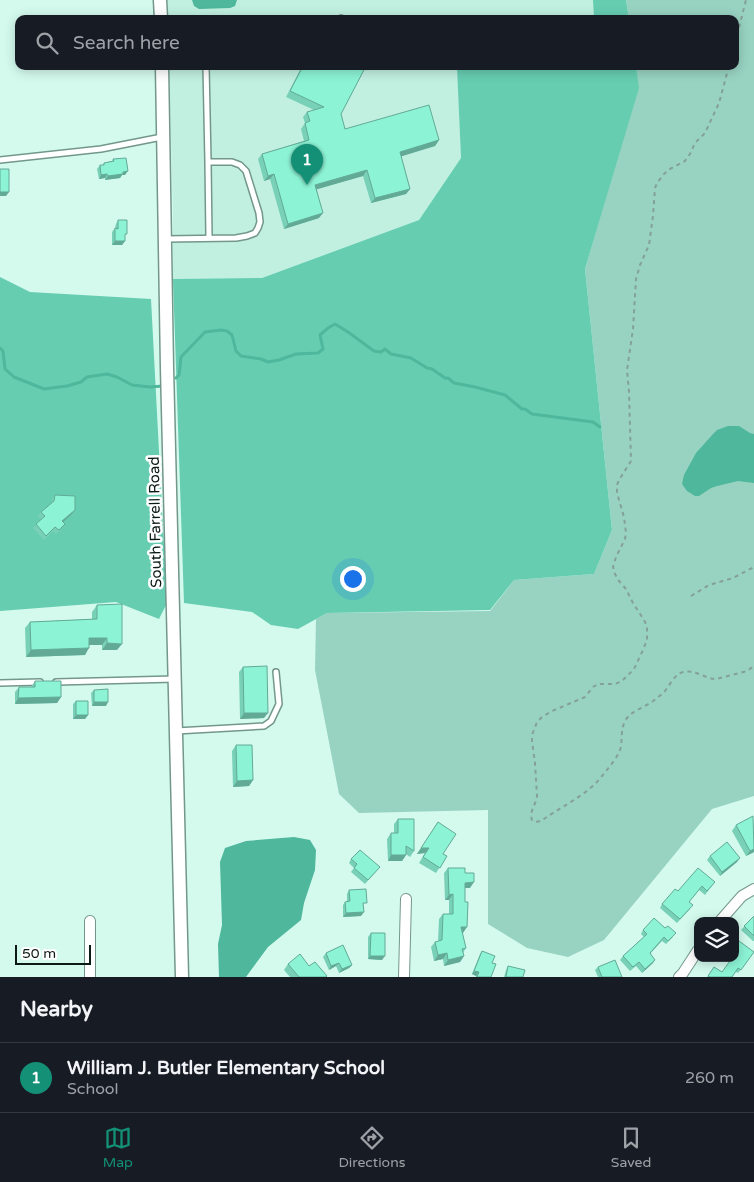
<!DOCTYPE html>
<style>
body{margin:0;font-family:"Varela Round",sans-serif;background:#20242c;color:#f1f3f6}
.controls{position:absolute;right:15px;bottom:15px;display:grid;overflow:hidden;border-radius:10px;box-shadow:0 2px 12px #0003}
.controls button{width:45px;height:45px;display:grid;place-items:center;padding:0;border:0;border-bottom:1px solid #363941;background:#171b24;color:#f1f3f6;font:25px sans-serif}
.scale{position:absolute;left:15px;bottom:12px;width:76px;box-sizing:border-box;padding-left:5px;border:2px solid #0c1a16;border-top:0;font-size:14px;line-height:18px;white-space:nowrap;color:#0c1a16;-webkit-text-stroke:4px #fff;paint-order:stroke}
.you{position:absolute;left:352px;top:578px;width:18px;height:18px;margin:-12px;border:4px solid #fff;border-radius:50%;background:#1a73e8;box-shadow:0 0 0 8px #1a73e833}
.badge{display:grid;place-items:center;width:32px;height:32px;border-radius:50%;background:#139076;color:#fff;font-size:16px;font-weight:700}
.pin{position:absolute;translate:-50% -41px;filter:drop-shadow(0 1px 2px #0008)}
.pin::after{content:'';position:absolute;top:26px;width:18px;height:15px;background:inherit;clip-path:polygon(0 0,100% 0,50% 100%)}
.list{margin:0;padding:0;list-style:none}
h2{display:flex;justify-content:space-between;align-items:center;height:65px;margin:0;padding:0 20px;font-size:21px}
h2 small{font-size:16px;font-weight:400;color:#9ea1a6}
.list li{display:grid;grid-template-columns:32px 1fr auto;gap:15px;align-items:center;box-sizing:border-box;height:70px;padding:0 20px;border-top:1px solid #363941}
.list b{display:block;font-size:19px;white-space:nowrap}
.list p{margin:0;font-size:16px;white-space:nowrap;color:#9ea1a6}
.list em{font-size:16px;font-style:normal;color:#9ea1a6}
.icon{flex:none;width:28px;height:28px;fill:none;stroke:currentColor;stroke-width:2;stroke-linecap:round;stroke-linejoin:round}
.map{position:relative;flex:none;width:754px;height:977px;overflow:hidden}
.search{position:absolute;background:#171b24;box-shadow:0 2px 12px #0003;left:15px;right:15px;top:15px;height:55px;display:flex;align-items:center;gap:12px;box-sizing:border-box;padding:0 18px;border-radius:10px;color:#9ea1a6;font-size:19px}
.sheet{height:135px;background:#171b24}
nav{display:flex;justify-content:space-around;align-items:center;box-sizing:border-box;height:70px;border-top:1px solid #363941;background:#171b24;font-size:14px;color:#9ea1a6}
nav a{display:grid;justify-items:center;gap:2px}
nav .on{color:#139076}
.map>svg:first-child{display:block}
</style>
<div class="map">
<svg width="754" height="977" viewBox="0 0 754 977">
<rect width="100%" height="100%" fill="#d4faee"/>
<path fill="#c1f0e1" d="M167 0H593L594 19H168Z
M169 66H595V67L457 68 461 158 419 220 262 278 173 279V213Z"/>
<path fill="#98d3c1" d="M626 0H754V796L712 809 604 940 568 957 527 948 488 924V810L359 813 339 794 315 670 316 619 327 613 490 611 514 580 594 574 612 530 585 269 638 88 636 66H735V19H629Z"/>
<path fill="#66cdb1" d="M593 0H626L629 19H594Z
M636 66 639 88 585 269 612 530 594 574 514 580 490 610 327 613 298 629 271 625 252 612 184 603 173 279 262 278 419 220 461 158 457 68Z
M0 277 30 292 151 299 167 603 159 619 116 602 0 611Z"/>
<path fill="#4eb79c" d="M192 0H237L235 6 230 8 199 9 194 6Z
M728 426H739L750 433 754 434V483L738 481 717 486 711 488 699 496H695L687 491 682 484 684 475 696 453 713 434 717 430Z
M294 837 310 840 316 850 315 870 304 903 301 920 268 947 246 977H219L218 944 222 925 220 862 225 848 246 841Z"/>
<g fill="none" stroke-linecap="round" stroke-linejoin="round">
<path stroke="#4eb79c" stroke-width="3" d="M0 348 3 351 5 369 14 377 44 389 67 386 81 382 87 377 107 374 117 377 132 385 150 387 163 386
M176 378 179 375 181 357 205 332 221 330 227 331 232 335 236 351 241 356 261 359 268 362 279 360 296 354 318 353 323 349 320 335 328 328 335 324 348 332 374 351 381 352 385 349 391 354 411 358 427 368 432 369 445 378H448L454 383 475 387 505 395 522 409H525L532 414 593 422 600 427"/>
<defs>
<path id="service" d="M339 19 341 18 343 19
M206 66 208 162
M0 160 101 149 162 137
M165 239 236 238 247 236 255 233 258 228 260 222 259 213 246 171 240 165 232 162H208L209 238
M56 682 175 679
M0 683 40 682
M176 731 264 726 271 721 279 704 276 672"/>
<path id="minor" d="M90 921V977
M720 921 742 896 754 889
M404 977 406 899
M679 977 683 973 698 950"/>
<path id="tertiary" d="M160 0 161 19
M162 66 167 368 182 977"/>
</defs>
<use href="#service" stroke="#73978b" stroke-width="8"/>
<use href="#minor" stroke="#73978b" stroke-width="12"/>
<use href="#tertiary" stroke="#73978b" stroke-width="15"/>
<path stroke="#84a098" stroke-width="2" stroke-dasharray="4 4" stroke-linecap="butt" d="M735 43 746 0
M729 66 719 103 705 133 695 143 690 154 685 161 670 169 664 174 657 183 655 188 653 216 649 245 640 265 636 279 633 329 627 370 629 392 631 461 619 480 617 485V493L624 517 626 533 625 539 616 557 613 567 615 574 619 581 626 589 633 603 644 620 647 626V640L643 650 634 669 622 681 615 684H598L593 687 585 697 552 711 542 717 537 722 532 735V741L535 763 537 796C536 805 529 811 532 820L535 822 541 821C559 808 579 799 595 784 600 779 605 772 610 766 614 761 619 754 621 747 622 738 621 729 625 721 631 711 641 709 650 703 654 701 658 697 662 694 669 688 673 675 683 672 695 669 705 679 716 679L747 671 754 666
M691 596 709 585 733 578 754 567"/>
<use href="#service" stroke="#fff" stroke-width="5"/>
<use href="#minor" stroke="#fff" stroke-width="10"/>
<use href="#tertiary" stroke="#fff" stroke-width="12"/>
</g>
<path fill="#78d1b7" d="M302 66H366L341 114 345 129 439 140 435 146 401 156 410 189 406 194 371 203 363 176 317 189 319 218 284 229 270 179 264 181 258 159 262 154 304 141 301 129 305 123 303 117 307 112 314 110 286 97Z
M113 159 125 175H122L120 178 105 180V178L99 179 97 169 100 165H103L104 163 112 161Z
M118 220 125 238V241L122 245H112V232L115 228 116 224Z
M55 495 72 514 63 522 65 524 62 528 56 534 53 531 44 540 33 528 41 519 38 516 41 512 52 503V499Z
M97 605 117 650H102V645H89L85 655 26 657 25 628 30 622 92 619V612Z
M243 667 264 718 240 719 239 672Z
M35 681 61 697 57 703 15 704V692L19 687H31Z
M94 690 106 706H92L91 693Z
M76 701 88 715 85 719H73V704Z
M236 745 253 780 249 786 233 787 232 751Z
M398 819 414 851 410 857 406 854V855L402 861H388L387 839 391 833H394V824Z
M438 822 443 854 447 856 436 873 419 863 425 853 417 854Z
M736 825 754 852 746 856 732 831Z
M710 856 737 862 720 876 707 860Z
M351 859 380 867 365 884 351 872 354 868 349 863Z
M448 868 465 873 470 888H465L463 933H462L466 948 463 953 464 956 460 962 444 966 443 959 434 961 431 947 435 942 438 941 439 919 443 914H449V900H445L444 873Z
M715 882 705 895 699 890 689 902 690 909 677 923 660 908 662 904 678 891Z
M349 890 364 907H363L361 916 343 917V905L345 902 347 901V894Z
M754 916V941H753L741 930Z
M643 930 673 937 666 944 662 941 650 954 653 963 642 973 636 966 630 971 620 960 623 956 644 937 641 934Z
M371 933 382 960 368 959V937Z
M482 951 492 963 491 977H476V976L472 974 480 954Z
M754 952 738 973 735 971 732 977H707L714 967 722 972Z
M326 953 352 965 349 968 339 973 336 966 329 970 323 957Z
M288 964 309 966 326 977H290L284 970Z
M508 966 523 977H504L506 970Z
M598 967 622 977H598L595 970Z"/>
<path fill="#62aa95" d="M439 140 435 146 396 158 400 152Z
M367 170 363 176 311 191 315 185Z
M128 171 125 175H122L120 178 105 180 108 176Z
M107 174 105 178 99 179 101 175Z
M274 174 270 179 264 181 268 176Z
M410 189 406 194 371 203 375 198Z
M0 192H9L6 196H0Z
M323 213 319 218 284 229 288 224Z
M115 241H125L122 245H112Z
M75 510 72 514 60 525 62 521Z
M89 638H107L102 645H84Z
M107 643 122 644 117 650H102Z
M89 648 85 655 26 657 31 650Z
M61 697 57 703 15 704 18 698Z
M94 702H108L106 706H92Z
M244 713H268L264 718 240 719Z
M76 715H88L85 719H73Z
M253 780 249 786 233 787 237 781Z
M421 848H429L425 853 417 854Z
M754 849V852L746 856 750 851Z
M391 855H406L402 861H388Z
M740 858 737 862 720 876 722 872Z
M474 882 470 888H461L465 883Z
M453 894 449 900H445L449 895Z
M364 912 361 916 343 917 346 913Z
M461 927H467L463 933H457Z
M447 953 443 959 434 961 438 955Z
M370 956H385L382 960 368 959Z
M464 956 460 962 444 966 448 960Z
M655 960 653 963 642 973 645 969Z
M339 963 336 966 329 970 331 966Z
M352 965 349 968 339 973 342 969Z
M474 971 479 972 476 976 472 974Z"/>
<path fill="#8cf3d5" stroke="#62aa95" d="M303 66H366L341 114 345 129 429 105 439 140 400 152 410 189 375 198 367 170 315 185 323 213 288 224 274 174 268 176 262 154 309 140 305 123 310 121 307 112 324 107 290 91Z
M126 158 128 171 123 172V174L108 176 107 174 101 175 100 165H104V163L114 161 113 159Z
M0 169H9V192H0Z
M118 220H127V234H125V241H115V228L118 229Z
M55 495 75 496V510L62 521 65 524 59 530 55 527 46 536 36 524 45 516 41 512 54 501Z
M122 604V644L107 643V638H89V648L31 650 30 622 97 619V605Z
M267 666 268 713H244L243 667Z
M35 681H61V697L18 698 19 687H35Z
M108 689V702H94V690Z
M76 701H88V715H76Z
M236 745H252L253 780 237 781Z
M753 816 754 849 750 851 736 825Z
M398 819H414V851L406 846V855H391V833H398Z
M438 822 456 834 443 854 447 856 440 868 423 857 429 848H421Z
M727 842 740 858 722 872 710 856Z
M360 850 380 867 368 880 354 868 357 864 351 859Z
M448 868H465V873H474V882L465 883V902H468L467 927H461L466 948 462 949 464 956 448 960 447 953 438 955 435 942 442 940 443 914H453V894L449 895Z
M698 868 715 882 707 891 702 886 689 902 693 905 680 919 662 904 675 889 678 891Z
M366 889 367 903H363L364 912 346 913 345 902 350 901 349 890Z
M754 916V936L744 926Z
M654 918 665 928 668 926 676 933 668 941 664 937 650 953 655 960 645 969 639 962 633 967 623 956 647 934 643 930Z
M371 933H385V956H370Z
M735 938 754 952 741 970 738 968 732 977H710L708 976 714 967 722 972 732 958H735Z
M343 945 352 965 342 969 339 963 331 966 326 953Z
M482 951 495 956 492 963 496 964 491 977H477L479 972 474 971Z
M300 954 309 966 315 962 327 976 326 977H299L288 964Z
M615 960 622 977H602L598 967Z
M508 966 525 970 523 977H506Z"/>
<g text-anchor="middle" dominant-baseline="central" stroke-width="5" stroke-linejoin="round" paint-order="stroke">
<g font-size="15" fill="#0c1a16" stroke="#fff">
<text transform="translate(155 522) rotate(-91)">South Farrell Road</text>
</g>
</g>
</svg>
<div class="controls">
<button><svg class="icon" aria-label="layers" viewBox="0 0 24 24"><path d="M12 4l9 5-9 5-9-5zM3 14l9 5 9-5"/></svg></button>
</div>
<div class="scale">50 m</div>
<div class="you"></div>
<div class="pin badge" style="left:307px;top:185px">1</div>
<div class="search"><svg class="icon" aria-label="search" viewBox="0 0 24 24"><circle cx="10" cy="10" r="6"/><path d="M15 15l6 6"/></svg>Search here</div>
</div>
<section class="sheet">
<h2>Nearby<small></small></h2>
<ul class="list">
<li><span class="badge">1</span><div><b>William J. Butler Elementary School</b><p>School</p></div><em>260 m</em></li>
</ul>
</section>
<nav>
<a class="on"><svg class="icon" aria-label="map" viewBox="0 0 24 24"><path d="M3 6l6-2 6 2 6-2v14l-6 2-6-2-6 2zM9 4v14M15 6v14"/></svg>Map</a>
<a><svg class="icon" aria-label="directions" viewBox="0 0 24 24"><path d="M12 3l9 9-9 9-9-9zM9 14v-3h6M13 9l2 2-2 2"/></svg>Directions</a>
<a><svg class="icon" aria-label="saved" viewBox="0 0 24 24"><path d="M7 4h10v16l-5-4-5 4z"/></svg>Saved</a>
</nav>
